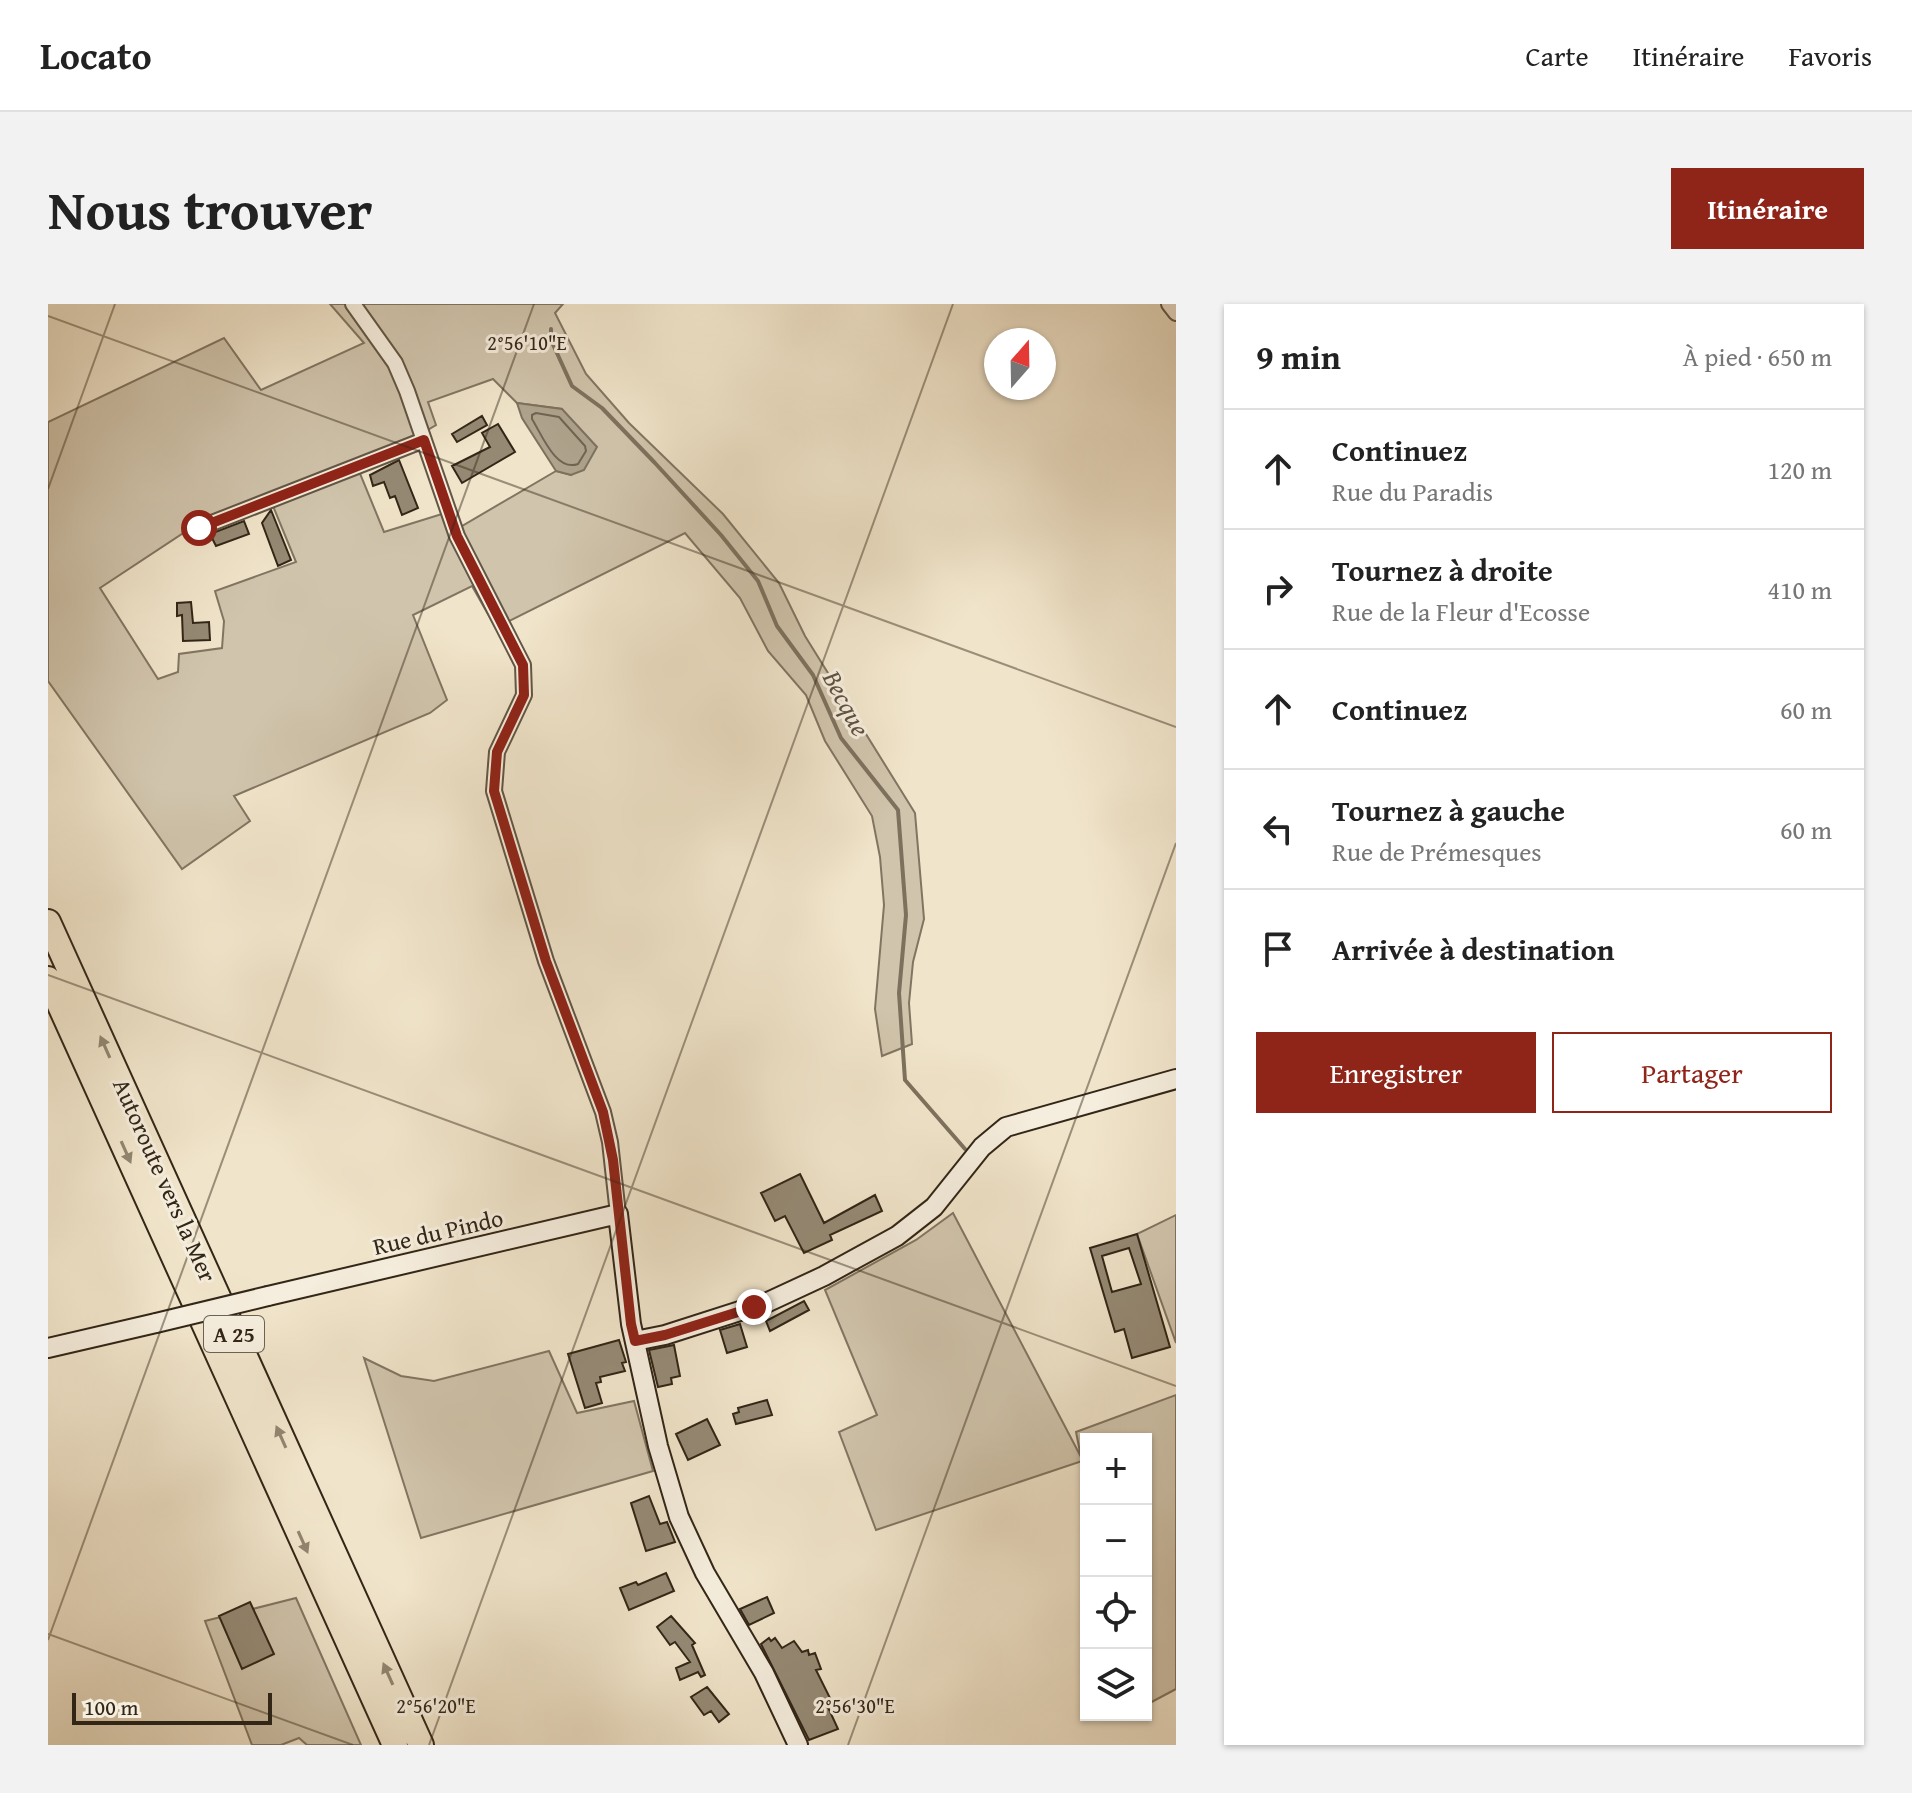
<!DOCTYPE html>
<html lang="fr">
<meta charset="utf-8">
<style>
body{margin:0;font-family:"Gentium Book Plus",serif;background:#f2f2f2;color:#222}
.controls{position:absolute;right:24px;bottom:24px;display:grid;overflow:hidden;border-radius:0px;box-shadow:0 2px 6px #0004}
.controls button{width:72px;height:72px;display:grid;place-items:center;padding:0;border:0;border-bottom:2px solid #e0e0e0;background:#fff;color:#222;font:40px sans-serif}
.compass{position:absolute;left:936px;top:24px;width:72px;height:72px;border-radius:50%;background:#fff;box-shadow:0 2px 6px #0004;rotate:20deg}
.scale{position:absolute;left:24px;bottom:20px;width:200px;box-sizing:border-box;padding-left:8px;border:4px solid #322617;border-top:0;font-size:22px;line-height:28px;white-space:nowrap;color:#322617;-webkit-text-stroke:6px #f5eddd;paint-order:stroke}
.stop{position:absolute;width:24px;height:24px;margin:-18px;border:6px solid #8f2418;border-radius:50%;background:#fff}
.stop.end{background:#8f2418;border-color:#fff;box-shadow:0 2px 8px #0008}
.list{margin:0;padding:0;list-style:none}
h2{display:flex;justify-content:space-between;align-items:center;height:104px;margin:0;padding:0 32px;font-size:34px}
h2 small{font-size:26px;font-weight:400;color:#767676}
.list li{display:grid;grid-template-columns:52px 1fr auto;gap:24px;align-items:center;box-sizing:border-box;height:120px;padding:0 32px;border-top:2px solid #e0e0e0}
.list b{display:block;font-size:30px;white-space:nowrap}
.list p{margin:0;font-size:26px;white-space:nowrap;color:#767676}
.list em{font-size:26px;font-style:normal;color:#767676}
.actions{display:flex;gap:16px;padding:24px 32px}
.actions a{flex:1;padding:18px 0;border:2px solid #8f2418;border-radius:0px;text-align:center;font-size:28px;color:#8f2418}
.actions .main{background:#8f2418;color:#fff}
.icon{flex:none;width:44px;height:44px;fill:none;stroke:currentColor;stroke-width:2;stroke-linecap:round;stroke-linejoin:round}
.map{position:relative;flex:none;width:1128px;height:1441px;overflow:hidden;border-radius:0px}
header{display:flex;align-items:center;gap:48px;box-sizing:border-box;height:112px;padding:0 40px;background:#fff;border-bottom:2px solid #e0e0e0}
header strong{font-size:38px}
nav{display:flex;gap:44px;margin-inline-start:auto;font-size:28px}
.intro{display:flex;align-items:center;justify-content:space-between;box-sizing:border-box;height:192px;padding:0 48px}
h1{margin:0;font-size:56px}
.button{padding:20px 36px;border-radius:0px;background:#8f2418;color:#fff;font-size:28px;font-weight:700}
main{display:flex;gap:48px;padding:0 48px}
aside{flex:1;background:#fff;border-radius:0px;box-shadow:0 2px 6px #0004}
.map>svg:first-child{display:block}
</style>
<header>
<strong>Locato</strong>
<nav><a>Carte</a><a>Itinéraire</a><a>Favoris</a></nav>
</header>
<div class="intro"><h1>Nous trouver</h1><a class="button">Itinéraire</a></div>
<main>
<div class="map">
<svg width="1128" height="1441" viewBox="0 0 1128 1441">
<rect width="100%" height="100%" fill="#f0e4ca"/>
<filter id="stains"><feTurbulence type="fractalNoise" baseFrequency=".0025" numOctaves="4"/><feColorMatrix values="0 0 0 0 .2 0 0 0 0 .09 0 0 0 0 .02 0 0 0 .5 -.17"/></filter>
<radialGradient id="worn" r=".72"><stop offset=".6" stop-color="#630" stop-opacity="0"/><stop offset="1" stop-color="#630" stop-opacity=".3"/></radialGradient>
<path fill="#d0c4ac" stroke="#817562" stroke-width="2" fill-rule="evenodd" d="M282 0H515L507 9 538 70 581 119 675 210 731 279 757 332 867 509 876 615 865 658 861 699 864 740 834 752 827 705 836 601 832 553 824 512 777 437 758 391 720 347 692 294 637 229 463 316 449 326 424 282 365 311 399 396 382 409 186 492 202 517 134 565 0 377V118L176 34 213 86 316 39ZM445 75 469 99 514 105 523 171 508 167 402 229 394 210 336 228 311 167 225 202 248 258 167 287 176 317 174 344 131 350 130 368 110 375 52 284 137 228 366 134 388 121 380 98Z
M905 909 1033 1153 1028 1128 1128 1091V1385L1098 1401V1135H1038V1169L1034 1157 828 1226 791 1128 829 1111 777 986 868 936Z
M1128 911V1039L1089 930Z
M501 1047 529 1109 586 1097 605 1167 373 1234 316 1054 353 1072 386 1077Z
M248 1294 313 1441H259L251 1434 233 1441H204L157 1317Z"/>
<path fill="#afa38d" stroke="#7d715e" stroke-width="2" d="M469 99 514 105 549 143 536 166 523 171 508 167 474 114Z"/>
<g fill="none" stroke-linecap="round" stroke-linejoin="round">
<path stroke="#706452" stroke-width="2" d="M488 109 511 113 537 142 538 147 530 160C508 168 494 131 484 115V111Z"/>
<path stroke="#7d715e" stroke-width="4" d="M503 25V36L524 82 554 104 607 159 673 231 710 277 729 322 765 371 793 434 850 506 858 611 851 689 857 776 917 845"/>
</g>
<path fill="#958974" stroke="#322617" stroke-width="2" fill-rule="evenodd" d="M434 112 439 121 409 138 404 130Z
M450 120 467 148 414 179 404 162 442 143 434 129Z
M351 156 370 204 354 211 347 192 342 194 336 178 325 182 322 171Z
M223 206 243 256 230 262 214 219Z
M196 217 201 230 168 242 162 230Z
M143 298 145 319 161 318 162 336 135 337 134 311 129 312V299Z
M752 870 776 919 827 891 834 907 782 931 784 936 756 949 737 912 727 917 713 889Z
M1089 930 1122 1043 1084 1054 1076 1025 1067 1028 1042 944ZM1081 944 1093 980 1064 988 1054 952Z
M756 997 761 1006 722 1027 718 1017Z
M692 1020 699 1043 679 1049 672 1026Z
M571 1036 578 1058 574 1059 577 1067 552 1073 553 1078 548 1079 554 1099 537 1104 520 1050Z
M626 1041 632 1072 623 1074 624 1080 610 1083 601 1046Z
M719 1096 724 1111 688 1120 685 1110 691 1108 690 1104Z
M659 1115 672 1141 640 1156 628 1130Z
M601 1192 612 1220 619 1218 627 1238 598 1247 583 1199Z
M618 1269 626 1287 581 1306 572 1284 588 1278 590 1281Z
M719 1293 726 1309 701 1321 692 1305Z
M202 1298 226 1350 194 1365 171 1312Z
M623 1312 647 1339 644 1341 657 1371 653 1373 650 1368 632 1376 628 1364 642 1358 627 1338 622 1341 609 1323Z
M721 1334 723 1337 727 1334 734 1344 746 1337 754 1348 760 1346 761 1351 767 1349 773 1365 768 1366 782 1394 778 1399 790 1425 761 1436 713 1340Z
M659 1383 681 1410 671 1418 663 1407 656 1411 643 1393Z"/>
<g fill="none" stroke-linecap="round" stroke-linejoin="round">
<defs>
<path id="street" d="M305 0 347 59 359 87 409 232 475 361 476 391 449 448 446 487 498 657 555 808 562 838 570 910
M1121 0 1128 9
M151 224 376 136"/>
<path id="secondary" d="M220 992 570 910 583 1020 610 1142 631 1213 657 1269 716 1369 750 1441
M587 1037 617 1031 720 998 776 972 849 932 886 903 934 843 958 823 1128 775
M0 1044 108 1019"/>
<path id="highway" d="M0 618 373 1441
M0 675 347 1441"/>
</defs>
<use href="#street" stroke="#625644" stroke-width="18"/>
<use href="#secondary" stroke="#322617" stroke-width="22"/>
<use href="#highway" stroke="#322617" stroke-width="28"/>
<use href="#street" stroke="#f5eddd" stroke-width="14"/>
<use href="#secondary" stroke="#f5eddd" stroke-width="18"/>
<use href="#highway" stroke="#f0e4ca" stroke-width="24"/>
<defs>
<path id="secondary-bridge" d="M108 1019 220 992"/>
</defs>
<use href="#secondary-bridge" stroke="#322617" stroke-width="22" stroke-linecap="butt"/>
<use href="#secondary-bridge" stroke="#f5eddd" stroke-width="18"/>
</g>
<defs><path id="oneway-solid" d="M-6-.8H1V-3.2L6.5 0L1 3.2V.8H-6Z" transform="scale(2)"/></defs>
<g fill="#918570">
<use href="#oneway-solid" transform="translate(57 743) rotate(-114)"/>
<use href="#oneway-solid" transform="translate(78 848) rotate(66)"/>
<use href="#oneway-solid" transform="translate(233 1133) rotate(-114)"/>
<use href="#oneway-solid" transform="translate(255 1238) rotate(66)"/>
<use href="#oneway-solid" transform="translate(340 1370) rotate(-114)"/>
</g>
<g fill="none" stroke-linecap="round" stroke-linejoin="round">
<path stroke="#8f2418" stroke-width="10" d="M151 224 376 136 409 232 475 361 476 391 449 448 446 487 498 657 555 808 565 856 583 1020 587 1037 617 1031 706 1003"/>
</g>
<path fill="none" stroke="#322617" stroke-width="2" stroke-opacity="0.45" d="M0 12 1128 423M0 185 67 0M0 671 1128 1082M0 1330 305 1441M0 1336 486 0M381 1441 905 0M800 1441 1128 539"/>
<g text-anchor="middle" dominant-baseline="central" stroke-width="6" stroke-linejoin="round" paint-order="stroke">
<rect fill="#f5eddd" stroke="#6c6252" stroke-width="2" x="156" y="1012" width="60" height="36" rx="6"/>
<g font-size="22" font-weight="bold" fill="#322617">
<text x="186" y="1030">A 25</text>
</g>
<g font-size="24" fill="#322617" stroke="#f5eddd">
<text transform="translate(117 876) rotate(66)">Autoroute vers la Mer</text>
<text transform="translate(390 928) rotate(-13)">Rue du Pindo</text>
</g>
<g font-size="26" font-style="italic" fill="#5e5240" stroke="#f5eddd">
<text transform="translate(799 399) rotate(62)">Becque</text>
</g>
</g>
<g font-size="20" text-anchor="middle" fill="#322617" stroke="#f5eddd" stroke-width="6" stroke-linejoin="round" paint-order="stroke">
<text x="479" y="46">2°56'10"E</text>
<text x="388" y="1409">2°56'20"E</text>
<text x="807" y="1409">2°56'30"E</text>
</g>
<rect width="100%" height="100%" filter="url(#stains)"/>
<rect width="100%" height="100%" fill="url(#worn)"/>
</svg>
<div class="controls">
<button>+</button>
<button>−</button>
<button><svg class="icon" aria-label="locate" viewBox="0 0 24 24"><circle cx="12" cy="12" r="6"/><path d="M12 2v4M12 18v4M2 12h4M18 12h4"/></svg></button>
<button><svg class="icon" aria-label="layers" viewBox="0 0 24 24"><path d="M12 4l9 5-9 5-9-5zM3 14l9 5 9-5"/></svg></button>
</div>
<svg class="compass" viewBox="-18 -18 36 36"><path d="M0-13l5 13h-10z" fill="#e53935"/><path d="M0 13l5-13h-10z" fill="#767676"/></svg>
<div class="scale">100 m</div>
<div class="stop" style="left:151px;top:224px"></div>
<div class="stop end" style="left:706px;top:1003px"></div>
</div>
<aside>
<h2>9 min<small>À pied · 650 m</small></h2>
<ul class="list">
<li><svg class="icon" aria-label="ahead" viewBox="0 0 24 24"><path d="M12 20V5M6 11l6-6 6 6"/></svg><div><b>Continuez</b><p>Rue du Paradis</p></div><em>120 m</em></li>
<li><svg class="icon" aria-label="right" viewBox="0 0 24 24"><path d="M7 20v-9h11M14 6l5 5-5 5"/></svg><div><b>Tournez à droite</b><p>Rue de la Fleur d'Ecosse</p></div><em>410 m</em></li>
<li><svg class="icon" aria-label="ahead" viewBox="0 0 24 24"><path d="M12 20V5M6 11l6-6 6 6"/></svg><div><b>Continuez</b></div><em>60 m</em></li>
<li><svg class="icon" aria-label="left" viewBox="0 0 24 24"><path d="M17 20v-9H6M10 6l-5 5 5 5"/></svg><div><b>Tournez à gauche</b><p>Rue de Prémesques</p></div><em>60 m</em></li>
<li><svg class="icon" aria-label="arrive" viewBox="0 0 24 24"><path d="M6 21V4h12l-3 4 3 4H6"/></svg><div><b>Arrivée à destination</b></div></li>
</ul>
<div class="actions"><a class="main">Enregistrer</a><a>Partager</a></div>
</aside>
</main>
